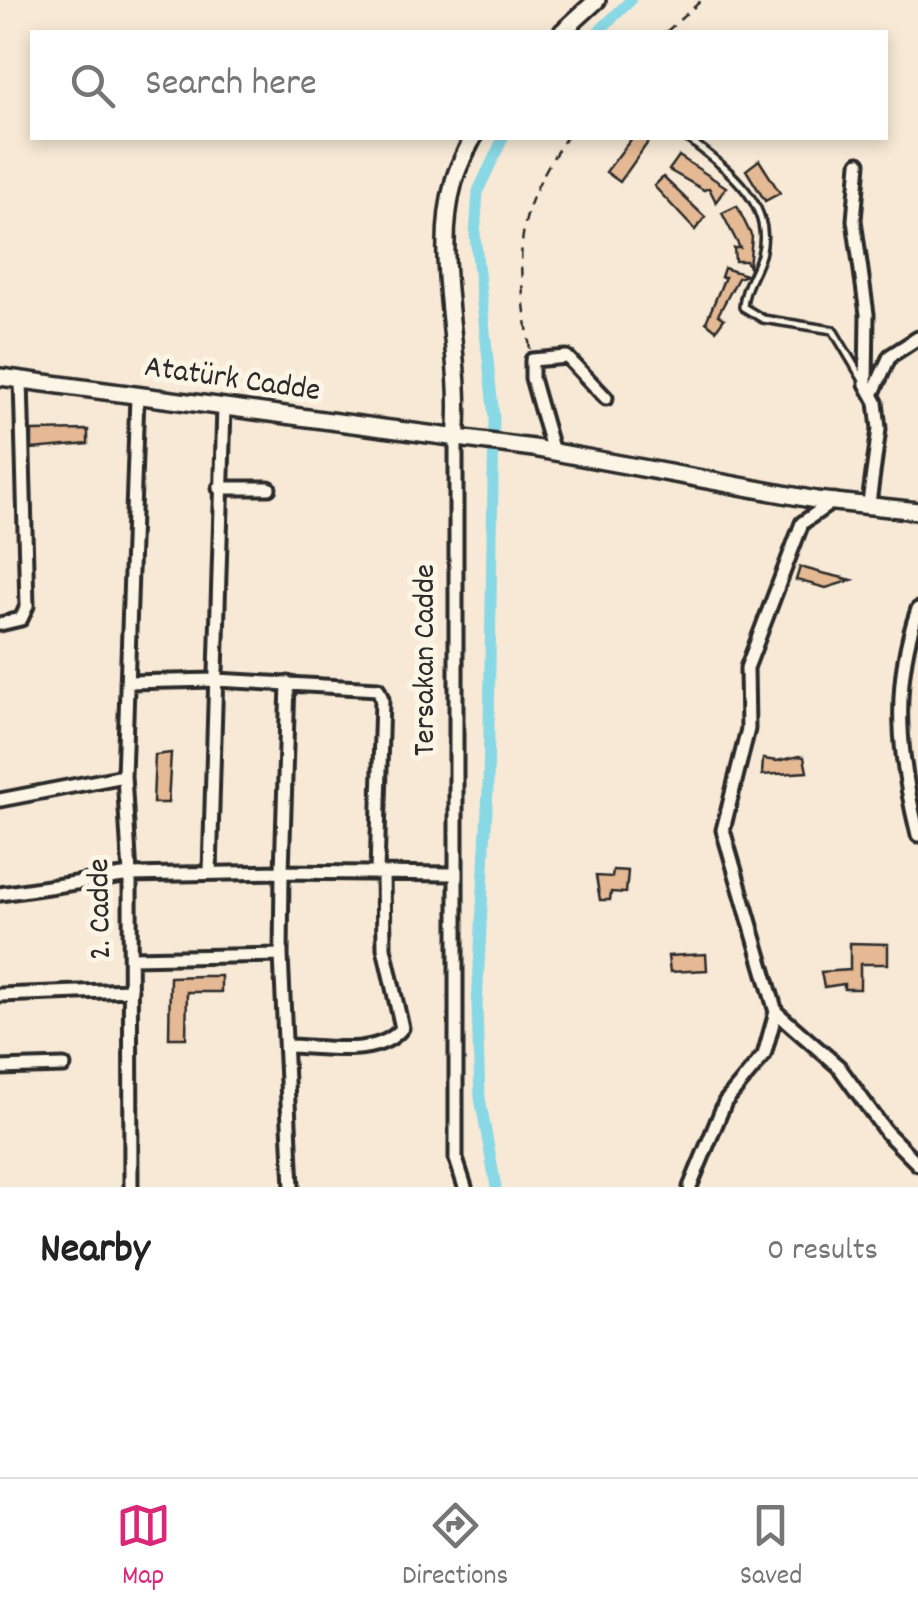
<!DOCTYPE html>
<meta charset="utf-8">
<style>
body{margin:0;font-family:Dekko,sans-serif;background:#f6f6f6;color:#222}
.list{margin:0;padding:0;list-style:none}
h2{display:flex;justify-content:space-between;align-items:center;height:130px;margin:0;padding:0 40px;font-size:42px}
h2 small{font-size:32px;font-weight:400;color:#767676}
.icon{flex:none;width:55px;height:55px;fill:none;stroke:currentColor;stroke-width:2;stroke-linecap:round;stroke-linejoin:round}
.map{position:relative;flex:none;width:918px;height:1187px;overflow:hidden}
.search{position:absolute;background:#fff;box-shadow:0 5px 15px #0003;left:30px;right:30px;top:30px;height:110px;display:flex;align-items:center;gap:25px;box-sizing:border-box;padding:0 35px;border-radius:0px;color:#767676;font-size:38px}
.sheet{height:290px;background:#fff}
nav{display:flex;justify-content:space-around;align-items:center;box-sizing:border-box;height:140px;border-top:2px solid #e0e0e0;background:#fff;font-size:28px;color:#767676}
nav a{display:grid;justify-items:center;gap:5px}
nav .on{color:#db2777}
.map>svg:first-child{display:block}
</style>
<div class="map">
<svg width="918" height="1187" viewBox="0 0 918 1187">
<rect width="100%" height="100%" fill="#f7e9d5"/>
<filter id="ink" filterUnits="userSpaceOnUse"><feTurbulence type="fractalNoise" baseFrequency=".01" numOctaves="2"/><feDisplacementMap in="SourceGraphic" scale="20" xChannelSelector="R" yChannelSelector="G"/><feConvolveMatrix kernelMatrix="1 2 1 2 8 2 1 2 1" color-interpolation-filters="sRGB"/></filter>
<g filter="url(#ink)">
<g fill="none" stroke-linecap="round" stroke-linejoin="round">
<path stroke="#89d8e5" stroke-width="11" d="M598 32 631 0
M496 1187 480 1098 477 1006 488 789 494 418 475 235 478 191 503 138"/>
</g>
<path fill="#e4b994" stroke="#2b2b2b" stroke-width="2.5" d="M632 138H651L620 182 606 172Z
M679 156 726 187 716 202 709 188 704 190 669 170Z
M759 160 780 193 765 201 746 170Z
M663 177 705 217 695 230 654 186Z
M737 206 752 237 749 267 746 261H735L734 248H740L722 213Z
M724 268 746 275 738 278 718 315 724 319 716 330 706 322 725 277H721Z
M88 430V444L32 449V431Z
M800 567 822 573 852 580 826 588 796 580Z
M171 753 168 803H153L155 755Z
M799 756 804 757 807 772 762 775 763 759 777 761Z
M613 870 628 871 626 893 611 892 610 900H600L596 876 612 877Z
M850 943 888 944V964H860V989H844V984L824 987 821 972 850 970Z
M706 954 707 970 670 972 668 956Z
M202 976H221V992H187L186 1038H169L170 977Z"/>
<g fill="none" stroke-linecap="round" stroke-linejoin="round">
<defs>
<path id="lane" d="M687 138C722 165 776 202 761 255 755 274 744 287 743 307L763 319 833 330 864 382"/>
<path id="street" d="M859 163 854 220 867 314 866 384 876 402 879 429 869 503
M872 395 890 356 918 338
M456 439V1159L465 1187
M553 452 532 378V360L567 357 606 398
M219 488H269
M835 500 802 523 747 668 748 729 723 830 776 1012 839 1067 886 1132 918 1164
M918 609C891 686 899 758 918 835
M0 624 21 619 27 606 21 380
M127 682 216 680 378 689 382 699 377 873
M0 800 124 776
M210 872 224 407
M0 894 130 875 282 872 288 683
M131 958 281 955
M0 995 131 990
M286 1046C322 1046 378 1059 402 1028L384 948 383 873
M0 1068 64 1066
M131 1187 130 875 124 776 137 396
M292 1187 281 955 282 872 453 874
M690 1187 725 1102 764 1055 776 1012"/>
<path id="secondary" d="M562 32 597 0
M0 377 533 448 816 500 918 511
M456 439C465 354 431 263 454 181 458 166 466 151 473 138"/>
</defs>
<use href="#lane" stroke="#2b2b2b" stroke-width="12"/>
<use href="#street" stroke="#2b2b2b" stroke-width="19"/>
<use href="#secondary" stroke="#2b2b2b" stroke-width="22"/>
<path stroke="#2b2b2b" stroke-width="2.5" stroke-dasharray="10 8" stroke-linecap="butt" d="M666 32 702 0
M530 349C517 257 511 217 566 138"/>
<use href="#lane" stroke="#fcf5e5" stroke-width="5"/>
<use href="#street" stroke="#fcf5e5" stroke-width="11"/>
<use href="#secondary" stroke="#fcf5e5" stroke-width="15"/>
</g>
</g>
<g text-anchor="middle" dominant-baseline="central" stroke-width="10" stroke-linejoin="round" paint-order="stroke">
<g font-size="32" fill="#2b2b2b" stroke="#fcf5e5">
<text transform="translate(232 381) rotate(8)">Atatürk Cadde</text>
<text transform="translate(427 660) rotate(-90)">Tersakan Cadde</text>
<text transform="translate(102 909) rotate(-91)">2. Cadde</text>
</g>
</g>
</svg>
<div class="search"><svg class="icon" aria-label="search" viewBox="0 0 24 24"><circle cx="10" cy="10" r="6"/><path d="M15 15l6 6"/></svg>Search here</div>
</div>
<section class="sheet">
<h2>Nearby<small>0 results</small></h2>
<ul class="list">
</ul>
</section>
<nav>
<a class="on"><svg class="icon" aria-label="map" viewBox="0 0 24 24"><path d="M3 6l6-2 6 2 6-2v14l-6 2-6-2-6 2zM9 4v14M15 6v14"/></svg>Map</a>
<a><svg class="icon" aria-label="directions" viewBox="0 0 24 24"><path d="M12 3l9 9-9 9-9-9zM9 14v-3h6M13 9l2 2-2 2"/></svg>Directions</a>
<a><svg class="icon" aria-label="saved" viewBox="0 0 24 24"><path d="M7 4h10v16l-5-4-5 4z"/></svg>Saved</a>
</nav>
